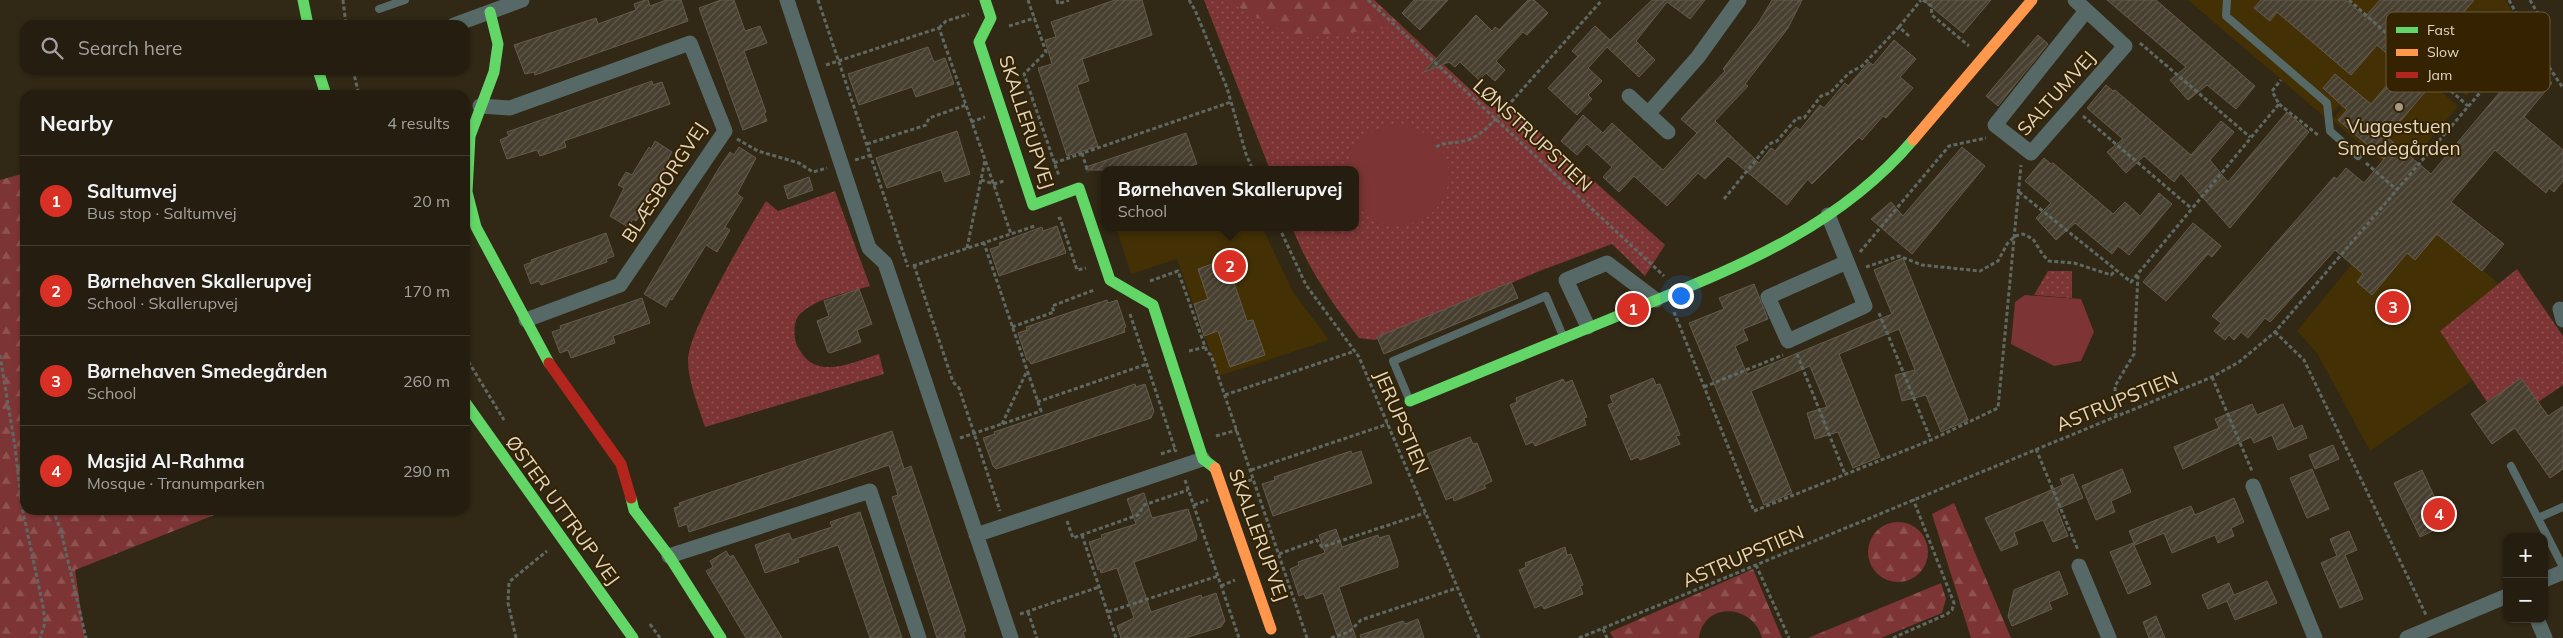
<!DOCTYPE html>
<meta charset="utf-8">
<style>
body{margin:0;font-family:Mulish,sans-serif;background:#2d2719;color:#f1f3f6}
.controls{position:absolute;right:15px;bottom:15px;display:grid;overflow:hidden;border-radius:10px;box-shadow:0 1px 4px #0004}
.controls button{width:45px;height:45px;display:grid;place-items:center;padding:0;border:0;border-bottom:1px solid #423c30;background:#251e10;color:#f1f3f6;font:25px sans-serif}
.you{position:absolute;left:1680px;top:295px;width:18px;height:18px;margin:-12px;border:4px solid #fff;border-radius:50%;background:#1a73e8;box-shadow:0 0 0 8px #1a73e833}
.badge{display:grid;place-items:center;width:32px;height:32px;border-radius:50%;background:#d93025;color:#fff;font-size:16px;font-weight:700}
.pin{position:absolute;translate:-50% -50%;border:2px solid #fff;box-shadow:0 1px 5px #0006}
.popup{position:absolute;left:1101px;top:166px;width:258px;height:65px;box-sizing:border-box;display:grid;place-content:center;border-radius:10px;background:#251e10;filter:drop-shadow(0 1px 4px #0005);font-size:16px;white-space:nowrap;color:#a3a29f}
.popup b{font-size:19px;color:#f1f3f6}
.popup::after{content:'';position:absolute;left:50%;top:100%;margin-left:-10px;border:10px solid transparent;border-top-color:#251e10}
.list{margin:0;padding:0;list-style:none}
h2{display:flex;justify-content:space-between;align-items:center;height:65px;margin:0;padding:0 20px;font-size:21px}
h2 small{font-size:16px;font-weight:400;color:#a3a29f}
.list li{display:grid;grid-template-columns:32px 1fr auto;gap:15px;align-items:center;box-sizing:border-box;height:90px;padding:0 20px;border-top:1px solid #423c30}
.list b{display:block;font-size:19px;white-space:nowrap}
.list p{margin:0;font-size:16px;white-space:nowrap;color:#a3a29f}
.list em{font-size:16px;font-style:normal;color:#a3a29f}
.icon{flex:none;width:28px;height:28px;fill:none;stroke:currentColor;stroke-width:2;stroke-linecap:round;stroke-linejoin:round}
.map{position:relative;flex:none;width:2563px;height:638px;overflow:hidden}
.search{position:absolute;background:#251e10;box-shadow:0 1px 4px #0004;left:20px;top:20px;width:450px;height:55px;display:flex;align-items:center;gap:12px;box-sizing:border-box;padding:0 18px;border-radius:15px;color:#a3a29f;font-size:19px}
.panel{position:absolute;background:#251e10;box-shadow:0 1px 4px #0004;left:20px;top:90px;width:450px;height:425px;border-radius:15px}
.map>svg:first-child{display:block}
</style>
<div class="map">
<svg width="2563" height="638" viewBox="0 0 2563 638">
<defs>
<pattern id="grass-dots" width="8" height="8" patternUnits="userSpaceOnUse" patternTransform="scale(1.25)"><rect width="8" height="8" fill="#7c3534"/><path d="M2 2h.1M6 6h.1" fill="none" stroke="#8e5250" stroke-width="1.8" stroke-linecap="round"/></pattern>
<pattern id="forest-firs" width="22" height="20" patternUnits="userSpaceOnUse" patternTransform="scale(1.25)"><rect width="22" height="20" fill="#7c3534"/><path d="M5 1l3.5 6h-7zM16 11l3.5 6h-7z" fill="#8e5250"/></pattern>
<pattern id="building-hatch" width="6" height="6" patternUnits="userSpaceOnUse" patternTransform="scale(1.25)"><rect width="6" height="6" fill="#473f30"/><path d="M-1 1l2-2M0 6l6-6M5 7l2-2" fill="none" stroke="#615a4c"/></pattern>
</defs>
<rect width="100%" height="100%" fill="#312815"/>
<path fill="#433005" d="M2188 0H2506L2522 33 2466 96 2390 27 2380 39 2458 106 2399 176 2332 120 2342 108 2339 105 2327 119Z
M2408 195 2440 233 2499 284 2440 331 2473 380 2370 451 2317 353 2297 331Z
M1116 227H1262L1293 292 1329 340 1219 376 1177 259 1131 274Z"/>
<path fill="url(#grass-dots)" d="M1204 0H1374L1488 106 1514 109 1665 245 1645 276 1612 244 1542 270 1375 340 1359 338C1332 303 1308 269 1292 227H1355V170H1270Z
M835 191 870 286C847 293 819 297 801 313 794 319 794 330 795 338 796 346 799 349 803 355 821 379 856 361 879 354L884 374 705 427C698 405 688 382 688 360 688 331 749 229 766 201L778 211Z
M2517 269 2563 336V385L2534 405 2517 382 2487 402 2440 331Z
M2048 271H2072V298L2034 295Z"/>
<path fill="url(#forest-firs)" d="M1226 0H1374L1402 26 1296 39Z
M25 173V510H227L75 570 85 638H0V180Z
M1954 503 2011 638H1971L1932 514Z
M1868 552a30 30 0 1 1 60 0a30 30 0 1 1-60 0Z
M1753 569 1782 638H1762C1753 604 1704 601 1699 638H1613L1610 632Z
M1941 583 1946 599 1942 613 1881 638H1808Z"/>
<path fill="#7c3534" d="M1402 124C1479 144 1452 237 1385 224 1373 222 1361 212 1355 202V170H1347C1349 139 1376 126 1402 124Z
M2025 295 2081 299 2094 332 2081 361 2054 366 2011 344 2015 302Z"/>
<path fill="url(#building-hatch)" stroke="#635b4c" d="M645 0H648L650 6 666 0H681L688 21 535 75 534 72 525 74 514 45 596 18 598 24 636 10 634 4Z
M721 0H734L745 31 760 26 767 43 744 51 766 112 764 113 767 121 743 130 699 8Z
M1115 0H1142L1152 35 1082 59 1089 81 1077 85 1098 146 1067 156 1038 68 1052 64 1045 40 1056 37 1051 22Z
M1414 0H1448L1420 30 1402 13Z
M1528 0H1534L1548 13 1527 35 1523 32 1496 61 1505 70 1495 81 1486 73 1479 80 1460 62 1455 67 1449 62 1424 72 1476 15 1492 31 1495 27 1499 30Z
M1652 0H1705L1690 19 1667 2 1636 41 1655 60 1639 77 1607 47 1588 68 1602 81 1588 95 1592 99 1577 115 1548 88 1578 56 1572 51 1595 26 1610 40Z
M1772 0H1802L1788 28 1745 84 1748 86 1715 121 1759 163 1771 148 1775 151 1796 127 1800 130 1820 105 1824 108 1845 83 1848 86 1869 62 1873 65 1894 40 1916 59 1900 77 1913 88 1886 118 1883 116 1862 140 1859 137 1812 184 1808 179 1787 205 1728 156 1705 179 1698 173 1667 206 1634 176 1619 192 1603 177 1612 167 1587 144 1577 155 1561 141 1583 115 1603 133 1612 123 1663 170 1697 133 1681 119 1725 71 1723 69 1759 22Z
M1923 0H1991L1963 33Z
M2107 0H2156L2255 86 2236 109 2207 85 2188 100 2170 80 2186 67Z
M2261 0H2346L2365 17 2380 0H2474L2428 54 2418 46 2401 66 2377 45 2351 75 2277 12 2270 21 2254 8Z
M2038 35 2048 44 1998 106 1986 96Z
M928 47 934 62 945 58 954 84 916 97 912 87 859 105 848 74Z
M2526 61 2552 83 2524 117 2563 150V181L2554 192 2549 188 2546 193 2495 150 2451 202 2504 244 2482 271 2437 234 2415 260 2407 253 2372 295 2357 282 2363 274 2335 250 2270 322 2265 318 2248 338 2241 332 2234 340 2229 335 2225 340 2214 331 2221 323 2212 316 2334 177 2337 179 2346 168 2364 183 2384 159 2338 120 2347 110 2323 88 2335 74 2371 104 2399 71 2425 92 2387 137 2431 174Z
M652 81 653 85 662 82 670 104 564 141 566 147 540 156 537 150 507 159 500 140 509 136 507 132Z
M2106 85 2113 91 2115 90 2191 155 2221 121 2234 132 2210 160 2228 182 2287 112 2309 132 2230 228 2181 173 2174 182 2144 156 2126 173 2107 152 2123 139 2087 108Z
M957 131 970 174 945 182 941 170 887 188 876 158Z
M1186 133 1197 164 1178 170H1086V167Z
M655 141 672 152 668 159 672 162 646 206 636 221 633 219 628 227 610 216 624 188 618 185 626 172 632 175 649 147 651 149Z
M739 147 756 158 737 194 743 198 725 227 730 230 717 252 706 245 672 300 670 299 666 307 644 294 719 168 730 152 734 155Z
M1962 147 1985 166 1912 254 1871 219 1891 202 1903 216Z
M2044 158 2051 164 2053 163 2113 214 2125 202 2140 216 2159 193 2172 204 2129 255 2118 246 2112 254 2075 223 2056 240 2036 218 2051 203 2025 181Z
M809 177 813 190 788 199 784 186Z
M2193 223 2221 246 2212 257 2208 254 2166 301 2143 282Z
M1057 226 1066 253 999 276 990 249 1000 246 999 243 1042 227 1043 231Z
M606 233 614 256 606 259 607 262 541 285 539 281 531 284 524 265 532 262 531 260Z
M1903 258 1968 420 1941 432 1926 395 1902 401 1895 375 1915 370 1899 329 1839 354 1880 457 1853 468 1838 432 1815 439 1807 413 1827 407 1810 366 1751 391 1792 493 1764 505 1689 323 1724 309 1719 298 1754 284 1768 319 1743 329 1748 340 1735 346 1747 374 1892 314 1874 270Z
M1226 259 1247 321 1253 320 1265 355 1230 367 1218 331 1204 336 1194 304 1208 299 1198 269Z
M1511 282 1518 298 1384 354 1377 337Z
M859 289 872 324 857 330 861 342 830 353 828 352 817 321 829 316 824 301Z
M642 298 650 323 613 336 615 343 571 358 568 350 560 353 552 332 561 329 560 326Z
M1107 300 1108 303 1117 300 1126 327 1124 328 1125 332 1031 364 1029 360H1027L1018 333 1027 330 1026 327Z
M1653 378 1656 385 1660 384 1674 419 1680 435 1676 436 1680 444 1640 460 1638 457 1631 460 1608 405 1613 403 1610 396Z
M2521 378 2548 416 2563 406V469L2550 478 2515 428 2492 444 2471 414Z
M1563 379 1565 383 1572 380 1587 417 1584 418 1586 425 1535 446 1533 442 1526 445 1510 405 1517 402 1516 398Z
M1135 384 1136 387 1145 384 1154 411 1151 418 996 469 993 466 983 438 995 434 994 432Z
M2252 404 2257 415 2283 404 2294 429 2302 425 2307 438 2278 450 2272 435 2254 443 2251 437 2183 469 2174 447 2219 428 2215 419Z
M892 431 904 469 911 466 966 631 963 632 965 638H937L892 497 898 495 889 465 689 532 687 524 679 527 674 508 680 506 679 503Z
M1470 437 1473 444 1477 443 1492 481 1484 485 1486 488 1454 501 1453 497 1446 500 1427 454Z
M2333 445 2339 459 2315 469 2309 455Z
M1351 451 1352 454 1361 451 1372 483 1273 516 1262 484 1275 480 1274 477Z
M2122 469 2131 492 2111 501 2115 512 2096 520 2082 486Z
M2312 469 2329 509 2307 518 2290 478Z
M2422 470 2447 524 2420 537 2394 483Z
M2073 474 2083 498 2057 509 2068 536 2053 542 2043 520 2014 532 2018 544 2001 551 1985 518 2063 485 2060 479Z
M1144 493 1152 518 1188 509 1197 536 1196 540 1134 562 1151 612 1201 595 1202 598 1216 593 1225 621 1221 627 1185 638H1121L1117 626 1134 618 1117 568 1101 573 1100 569 1098 570 1089 542 1102 538 1101 535 1136 524 1127 499Z
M2234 498 2244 522 2231 528 2234 536 2218 543 2215 535 2172 553 2164 533 2135 545 2129 531 2191 506 2195 515Z
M860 512 902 638H870L838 545 798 558 799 562 765 573 755 545 789 533 792 540 832 527 830 522Z
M1336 529 1342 547 1378 535 1379 538 1389 535 1398 562V567L1339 587 1356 638H1338L1323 593 1306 599 1304 594 1299 596 1290 569 1299 565 1298 562 1325 553 1319 535Z
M2349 531 2357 550 2345 555 2363 599 2340 608 2321 563 2337 556 2330 539Z
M2133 543 2151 584 2128 594 2110 552Z
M1565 547 1567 555 1571 554 1583 585 1580 586 1583 594 1544 609 1542 605 1535 608 1519 570 1526 567 1525 563Z
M726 551 730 557 733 555 782 638H746L706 571 713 567 710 561Z
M2059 571 2068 594 2049 602 2052 609 2012 626 2008 616 2014 590Z
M2267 581 2277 603 2235 620 2227 601 2208 609 2202 595 2229 583 2234 595Z
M2156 616 2165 638H2149L2143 622Z
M1418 619 1424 638H1361L1360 635 1403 621 1405 624Z"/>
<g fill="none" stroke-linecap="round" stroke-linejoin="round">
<path stroke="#5f6862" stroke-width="3" stroke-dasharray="4 2.5" stroke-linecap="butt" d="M343 0 346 25
M818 0 908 267
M1028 0 1046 52 1024 74 1059 176
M1057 0 1058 4 1069 0
M1189 0 1195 10 1227 88 1246 154 1253 170
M1368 0 1664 276
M1923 0 1931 6 1932 15 1969 46
M2349 0 2468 106
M2509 0 2529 37 2563 88
M2530 0 2542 21
M1009 26 1035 18
M1899 27 1921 0
M939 28 946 21 969 14
M2140 43 2250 137
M826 65 939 28 1011 234
M353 70 359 95
M2279 104 2318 135
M1019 105 1033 100
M2083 116 2191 208
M971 122 985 117
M737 139 758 151 799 163 813 172 827 168
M867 144 926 125 929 118 966 105
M1436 147C1446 141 1456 144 1467 140 1479 137 1487 127 1496 119L1602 0
M1082 153 1088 172
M855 160 871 155
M1054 163 1231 102
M2366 163 2396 189
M981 180 994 184 1004 181
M2019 192 2131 282 2279 104 2272 91 2281 80
M1724 199 1769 144 1777 141 1797 118H1804L1821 96 1830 93 1849 73 1862 66 1899 27 1909 36
M1058 219 1060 218 1077 270 1086 268
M1279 227 1306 285 1359 357 1479 638
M967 248 985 160
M1860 252 1949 146 1986 138
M914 265 953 382 959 388 1000 511
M913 266 1035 226
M1866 267 1899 256 1922 265 1980 271 1998 261 2007 244 2015 236 2023 234 2033 239 2043 255 2049 261 2074 263 2111 275 2116 270
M1150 281 1178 271 1207 352 1211 355 1307 638
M1674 312 1754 511 1931 440 1998 408 2021 165
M1879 313 1931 440
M1130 314 1176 452
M1012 327 1054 312 1052 306 1094 290
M2275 332 2304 360 2426 615
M1189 351 1205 347
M1797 354 1845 474
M0 355 15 447 22 507 43 606 45 623 40 638
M465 356 504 420
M2212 377 2252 471
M1704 387 1783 355
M1225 395 1355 351
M1037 402 1147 364
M2116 417 2115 386 2134 354 2138 275
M1002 424 1027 371
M1216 436 1237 430
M960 438 1041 411 984 243
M2036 449 2078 550
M1161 454 1175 449
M1251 470 1388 424
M1185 480 1239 638
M1242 483 1254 479
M1194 505 1208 500
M53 510 61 531 86 638
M1067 521 1073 538 1138 515 1144 505 1188 490
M1082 535 1116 638
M1279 554 1317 540 1322 547 1425 513
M1756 565 1789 638
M1221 586 1235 580
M1028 612 1037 638
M1108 612 1218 576
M1020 614 1099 587
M650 624 660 638
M1603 629 1607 638
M516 638 508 603 509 582 547 551
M1331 638 1349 632 1361 620 1457 588
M1579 638 2212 377 2239 362 2275 332 2544 18
M1893 638 1947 614 1952 610 1954 603 1913 499"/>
<path stroke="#566967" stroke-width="8" d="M2227 0 2226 16 2327 103 2330 131 2358 156
M379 9 405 0
M1409 399 1393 361 1546 296 1563 336
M2511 466 2563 567
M2538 518 2563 507"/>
<path stroke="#566967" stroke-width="15" d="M787 0 869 248 885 263 1011 638
M2075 0 2125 46 2031 153 1995 125 2086 11
M454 25 522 0
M1629 96 1668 132
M480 106 510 108 690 43 725 131 620 285 526 320
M1648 114 1698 57 1739 0
M1828 215 1865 306 1788 341 1768 297 1847 262
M2560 309 2563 320
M1588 327 1566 280 1607 263 1656 300
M2253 486 2315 638
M976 535 1203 459
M669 556 870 491 919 638
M2079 566 2109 638
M2544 580 2563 572
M2537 619 2545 638
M2407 638 2507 596"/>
<path stroke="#63d668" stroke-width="11" d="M303 0 308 25
M985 0 991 18 979 42 1033 205 1079 188 1110 280 1153 305 1203 459 1215 468
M490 12 498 44 494 72 470 136 467 192 476 227 549 363
M318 70 326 95
M1410 401C1480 372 1550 343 1620 315 1729 270 1835 232 1913 140
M465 402 633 638
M631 498 634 510 669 556 721 638"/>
<path stroke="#ff974d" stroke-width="11" d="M1913 140 2032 0
M1215 468 1271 629"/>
<path stroke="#b3261e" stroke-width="11" d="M549 363 621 464 631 498"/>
</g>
<circle fill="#a39986" stroke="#342200" stroke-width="2" cx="2399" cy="107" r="5"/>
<g text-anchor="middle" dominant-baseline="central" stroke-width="4" stroke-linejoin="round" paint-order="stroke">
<g font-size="19" fill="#e1d6c3" stroke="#342200">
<text transform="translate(2056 93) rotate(-48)">SALTUMVEJ</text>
<text transform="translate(1027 122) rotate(72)">SKALLERUPVEJ</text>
<text transform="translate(1533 135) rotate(43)">LØNSTRUPSTIEN</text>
<text transform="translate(664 182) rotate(-57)">BLÆSBORGVEJ</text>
<text transform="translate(2117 401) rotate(-22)">ASTRUPSTIEN</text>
<text transform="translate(1402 422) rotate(67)">JERUPSTIEN</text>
<text transform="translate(563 510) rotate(54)">ØSTER UTTRUP VEJ</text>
<text transform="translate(1259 535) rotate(70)">SKALLERUPVEJ</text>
<text transform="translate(1743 556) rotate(-23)">ASTRUPSTIEN</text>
</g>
<g font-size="19" fill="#e1d6c3" stroke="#342200">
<text x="2399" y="126">Vuggestuen<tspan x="2399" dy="22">Smedegården</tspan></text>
</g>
</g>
<rect x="2386" y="12" width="164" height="80" rx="8" fill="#342200" stroke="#68583a" stroke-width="1"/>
<rect x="2396" y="27" width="22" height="6" fill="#63d668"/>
<rect x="2396" y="49" width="22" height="7" fill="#ff974d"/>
<rect x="2396" y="72" width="22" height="6" fill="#b3261e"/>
<g font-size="14" fill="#e1d6c3">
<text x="2427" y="35">Fast</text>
<text x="2427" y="57">Slow</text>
<text x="2427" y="80">Jam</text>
</g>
</svg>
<div class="controls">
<button>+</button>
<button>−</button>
</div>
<div class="you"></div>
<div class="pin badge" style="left:1633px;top:309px">1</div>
<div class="pin badge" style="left:1230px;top:266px">2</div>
<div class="popup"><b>Børnehaven Skallerupvej</b>School</div>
<div class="pin badge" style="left:2393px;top:307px">3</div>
<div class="pin badge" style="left:2439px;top:514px">4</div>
<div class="search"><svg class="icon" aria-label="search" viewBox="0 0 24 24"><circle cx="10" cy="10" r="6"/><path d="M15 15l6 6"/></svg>Search here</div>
<section class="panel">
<h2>Nearby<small>4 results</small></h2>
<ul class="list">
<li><span class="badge">1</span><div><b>Saltumvej</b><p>Bus stop · Saltumvej</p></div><em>20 m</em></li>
<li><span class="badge">2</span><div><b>Børnehaven Skallerupvej</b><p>School · Skallerupvej</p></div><em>170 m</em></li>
<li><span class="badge">3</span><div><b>Børnehaven Smedegården</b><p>School</p></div><em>260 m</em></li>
<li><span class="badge">4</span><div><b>Masjid Al-Rahma</b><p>Mosque · Tranumparken</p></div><em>290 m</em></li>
</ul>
</section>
</div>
